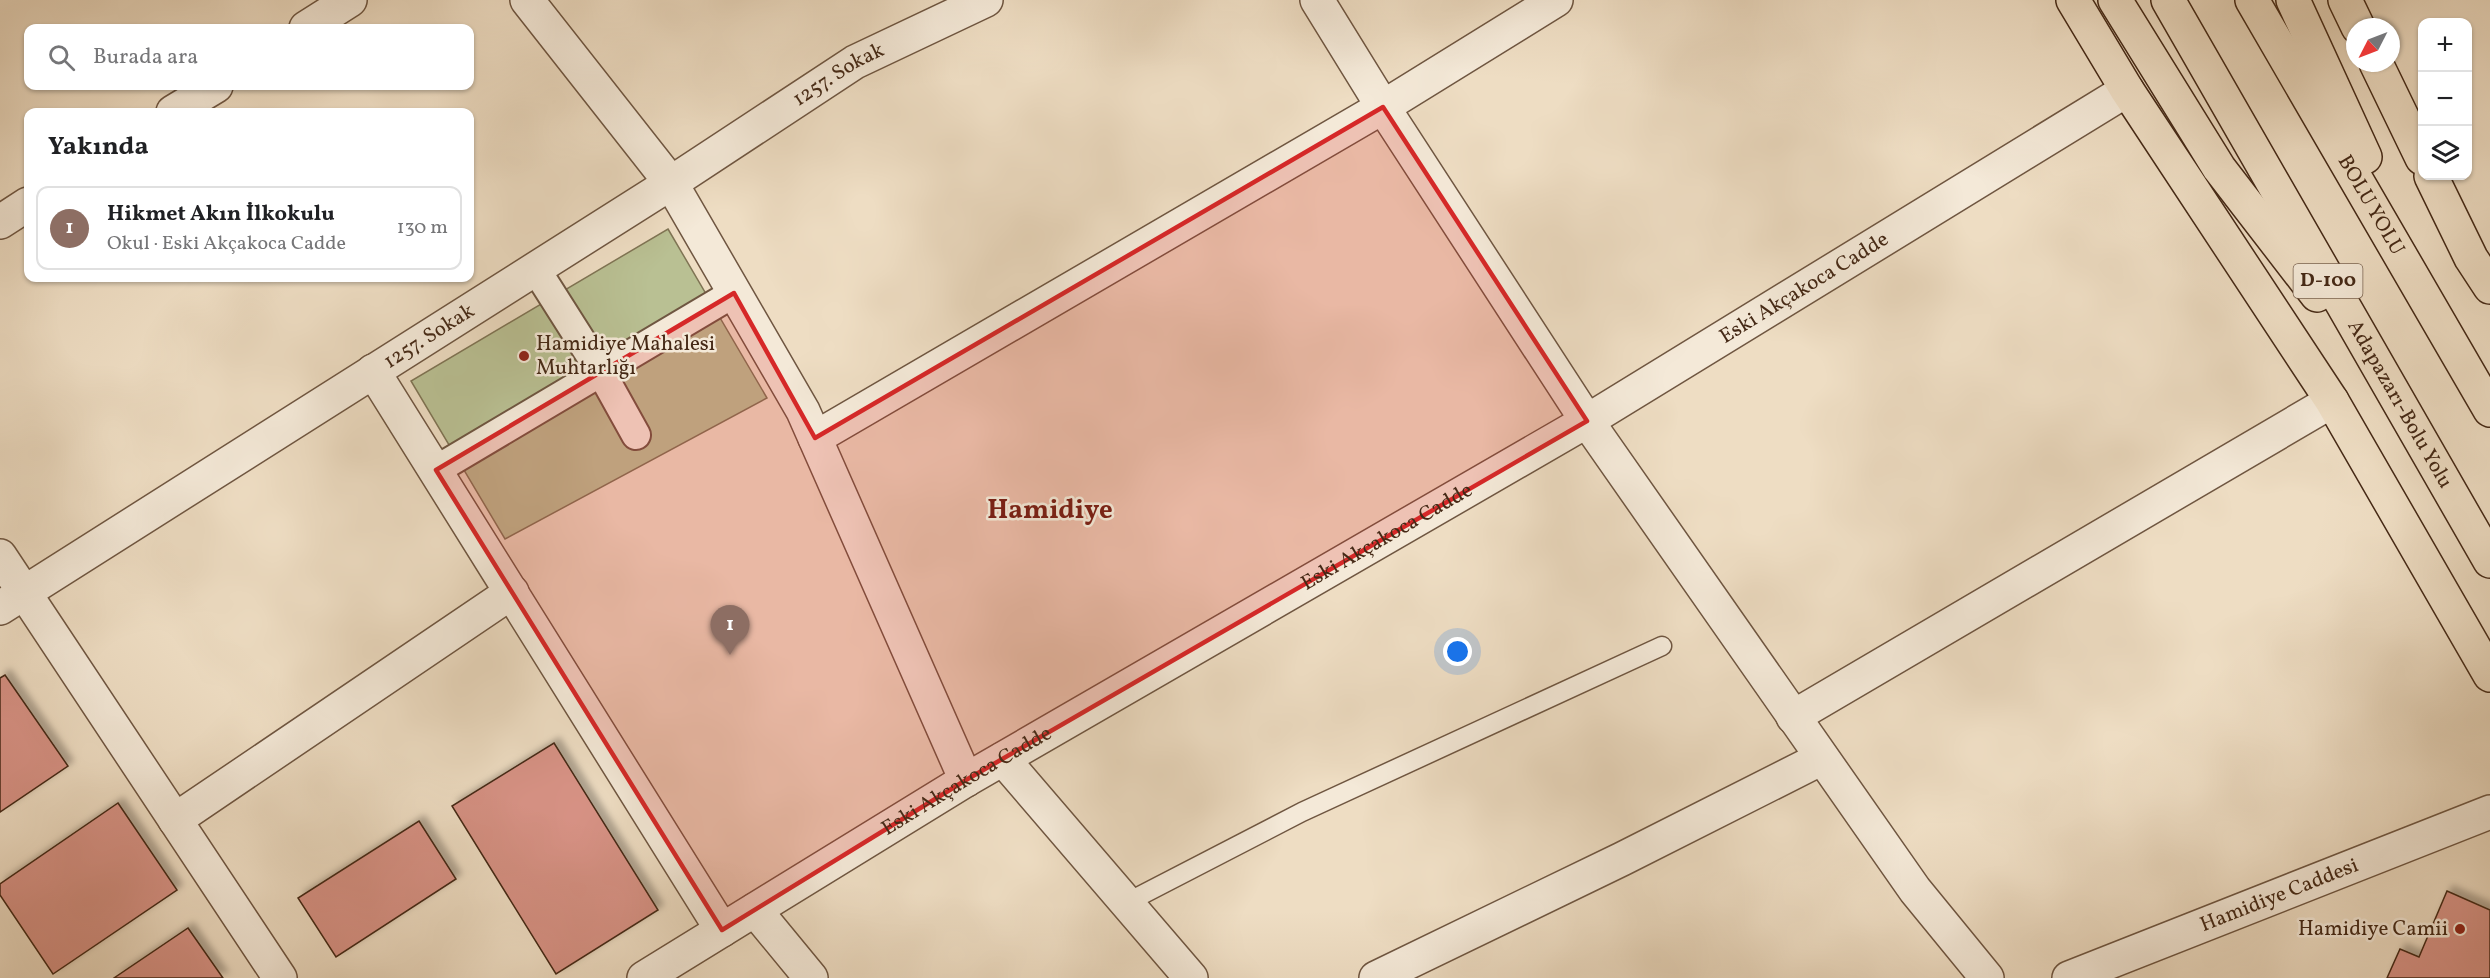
<!DOCTYPE html>
<html lang="tr">
<meta charset="utf-8">
<style>
body{margin:0;font-family:Vollkorn,serif;background:#f2f2f2;color:#202124}
.controls{position:absolute;right:18px;top:18px;display:grid;overflow:hidden;border-radius:12px;box-shadow:0 2px 4px #0004}
.controls button{width:54px;height:54px;display:grid;place-items:center;padding:0;border:0;border-bottom:2px solid #e0e0e0;background:#fff;color:#202124;font:30px sans-serif}
.compass{position:absolute;left:2346px;top:18px;width:54px;height:54px;border-radius:50%;background:#fff;box-shadow:0 2px 4px #0004;rotate:228deg}
.you{position:absolute;left:1458px;top:652px;width:21px;height:21px;margin:-15px;border:4px solid #fff;border-radius:50%;background:#1a73e8;box-shadow:0 0 0 9px #1a73e833}
.badge{display:grid;place-items:center;width:39px;height:39px;border-radius:50%;background:#8f2418;color:#fff;font-size:20px;font-weight:700}
.pin{position:absolute;translate:-50% -50px;filter:drop-shadow(0 2px 3px #0008)}
.pin::after{content:'';position:absolute;top:32px;width:21px;height:18px;background:inherit;clip-path:polygon(0 0,100% 0,50% 100%)}
.list{margin:0;padding:0;list-style:none}
h2{display:flex;justify-content:space-between;align-items:center;height:78px;margin:0;padding:0 24px;font-size:26px}
h2 small{font-size:20px;font-weight:400;color:#757577}
.list li{display:grid;grid-template-columns:39px 1fr auto;gap:18px;align-items:center;box-sizing:border-box;height:84px;margin:0 12px 12px;padding:0 12px;border:2px solid #e0e0e0;border-radius:12px}
.list b{display:block;font-size:22px;white-space:nowrap}
.list p{margin:0;font-size:20px;white-space:nowrap;color:#757577}
.list em{font-size:20px;font-style:normal;color:#757577}
.icon{flex:none;width:33px;height:33px;fill:none;stroke:currentColor;stroke-width:2;stroke-linecap:round;stroke-linejoin:round}
.map{position:relative;flex:none;width:2490px;height:978px;overflow:hidden}
.search{position:absolute;background:#fff;box-shadow:0 2px 4px #0004;left:24px;top:24px;width:450px;height:66px;display:flex;align-items:center;gap:15px;box-sizing:border-box;padding:0 21px;border-radius:12px;color:#757577;font-size:22px}
.panel{position:absolute;background:#fff;box-shadow:0 2px 4px #0004;left:24px;top:108px;width:450px;height:174px;border-radius:12px}
.map>svg:first-child{display:block}
</style>
<div class="map">
<svg width="2490" height="978" viewBox="0 0 2490 978">
<defs>
<filter id="shadow"><feDropShadow dx="5.5" dy="-5.5" stdDeviation="3" flood-color="#0004"/></filter>
</defs>
<rect width="100%" height="100%" fill="#eeddc3"/>
<filter id="stains"><feTurbulence type="fractalNoise" baseFrequency=".00333" numOctaves="4"/><feColorMatrix values="0 0 0 0 .2 0 0 0 0 .09 0 0 0 0 .02 0 0 0 .5 -.17"/></filter>
<radialGradient id="worn" r=".72"><stop offset=".6" stop-color="#630" stop-opacity="0"/><stop offset="1" stop-color="#630" stop-opacity=".3"/></radialGradient>
<path fill="#b9c093" stroke="#7f7454" stroke-width="1.5" d="M668 229 767 398 505 539 411 381Z"/>
<path fill="#d79285" stroke="#452916" stroke-width="1.5" filter="url(#shadow)" d="M5 675 68 766 0 812V678Z
M554 743 658 910 556 974 452 806Z
M118 803 177 890 53 974 0 895V884Z
M419 821 456 879 336 957 298 898Z
M2447 891 2490 910V978H2387L2400 949 2419 957Z
M188 928 223 978H114Z"/>
<g fill="none" stroke-linecap="round" stroke-linejoin="round">
<defs>
<path id="service" d="M1126 903 1302 812 1662 646"/>
<path id="pedestrian" d="M535 268 601 372 636 435
M436 470 734 293"/>
<g id="minor">
<path d="M527 0 671 183 803 411 966 780"/>
<path d="M1317 0 1383 107 1587 421 1915 890 1987 978"/>
<path d="M306 28 350 0"/>
<path d="M173 112 216 86"/>
<path d="M0 222 28 204"/>
<path d="M373 371 722 930"/>
<path d="M815 438 1383 107 1556 0"/>
<path d="M0 556 280 978"/>
<path id="s1" d="M0 608 671 183 855 62 986 0"/>
<path d="M1793 717 2332 401"/>
<path d="M1003 759 1191 978"/>
<path d="M175 820 512 592"/>
<path d="M755 910 811 978"/>
<path d="M1376 978 1622 859 1822 758"/>
</g>
<g id="tertiary">
<path id="s2" d="M644 978 966 780 1587 421 2127 90"/>
<path id="s3" d="M2069 978 2490 812"/>
</g>
<g id="trunk">
<path d="M2073 0 2127 90 2332 401 2490 675"/>
<path d="M2115 0 2219 168 2317 295"/>
<path id="s4" d="M2168 0 2490 561"/>
<path id="s5" d="M2252 0 2490 410"/>
<path d="M2293 0 2365 157"/>
<path d="M2345 0 2358 27"/>
<path d="M2376 63 2422 158"/>
<path d="M2431 176 2471 258 2490 287"/>
</g>
</defs>
<use href="#service" stroke="#6f5641" stroke-width="21"/>
<use href="#pedestrian" stroke="#6f5641" stroke-width="32"/>
<use href="#minor" stroke="#6f5641" stroke-width="36"/>
<use href="#tertiary" stroke="#6f5641" stroke-width="36"/>
<use href="#trunk" stroke="#452916" stroke-width="36"/>
<use href="#service" stroke="#f4e9d8" stroke-width="18"/>
<use href="#pedestrian" stroke="#f4e9d8" stroke-width="28"/>
<use href="#minor" stroke="#f4e9d8" stroke-width="33"/>
<use href="#tertiary" stroke="#f4e9d8" stroke-width="33"/>
<use href="#trunk" stroke="#eeddc3" stroke-width="33"/>
</g>
<path fill="#d62828" fill-opacity="0.2" stroke="#d62828" stroke-width="4.5" stroke-linejoin="round" d="M1383 107 1587 421 966 780 722 930 436 470 734 293 815 438Z"/>
<g fill="#8f2418" stroke="#f4e9d8" stroke-width="2">
<circle cx="524" cy="356" r="6"/>
<circle cx="2460" cy="929" r="6"/>
</g>
<g text-anchor="middle" dominant-baseline="central" stroke-width="5" stroke-linejoin="round" paint-order="stroke">
<rect fill="#f4e9d8" stroke="#7a6350" stroke-width="1.5" x="2293.5" y="264" width="69" height="34" rx="4.5"/>
<g font-size="20" font-weight="bold" fill="#452916">
<text x="2328" y="281">D-100</text>
</g>
<g font-size="21" fill="#452916" stroke="#f4e9d8">
<text stroke="none"><textPath href="#s1" startOffset="994">1257. Sokak</textPath></text>
<text stroke="none"><textPath href="#s5" startOffset="237">BOLU YOLU</textPath></text>
<text stroke="none"><textPath href="#s2" startOffset="1350">Eski Akçakoca Cadde</textPath></text>
<text stroke="none"><textPath href="#s1" startOffset="508">1257. Sokak</textPath></text>
<text stroke="none"><textPath href="#s4" startOffset="466">Adapazarı-Bolu Yolu</textPath></text>
<text stroke="none"><textPath href="#s2" startOffset="864">Eski Akçakoca Cadde</textPath></text>
<text stroke="none"><textPath href="#s2" startOffset="378">Eski Akçakoca Cadde</textPath></text>
<text stroke="none"><textPath href="#s3" startOffset="226">Hamidiye Caddesi</textPath></text>
</g>
<g font-size="21" fill="#452916" stroke="#f4e9d8" text-anchor="start">
<text x="536" y="344">Hamidiye Mahalesi<tspan x="536" dy="24">Muhtarlığı</tspan></text>
<text x="2448" y="929" text-anchor="end">Hamidiye Camii</text>
</g>
<g font-size="27" font-weight="bold" fill="#7a1f14" stroke="#f4e9d8">
<text x="1050" y="511">Hamidiye</text>
</g>
</g>
<rect width="100%" height="100%" filter="url(#stains)"/>
<rect width="100%" height="100%" fill="url(#worn)"/>
</svg>
<div class="controls">
<button>+</button>
<button>−</button>
<button><svg class="icon" aria-label="layers" viewBox="0 0 24 24"><path d="M12 4l9 5-9 5-9-5zM3 14l9 5 9-5"/></svg></button>
</div>
<svg class="compass" viewBox="-18 -18 36 36"><path d="M0-13l5 13h-10z" fill="#e53935"/><path d="M0 13l5-13h-10z" fill="#757577"/></svg>
<div class="you"></div>
<div class="pin badge" style="left:730px;top:655px;background:#8d6e63">1</div>
<div class="search"><svg class="icon" aria-label="search" viewBox="0 0 24 24"><circle cx="10" cy="10" r="6"/><path d="M15 15l6 6"/></svg>Burada ara</div>
<section class="panel">
<h2>Yakında<small></small></h2>
<ul class="list">
<li><span class="badge" style="background:#8d6e63">1</span><div><b>Hikmet Akın İlkokulu</b><p>Okul · Eski Akçakoca Cadde</p></div><em>130 m</em></li>
</ul>
</section>
</div>
